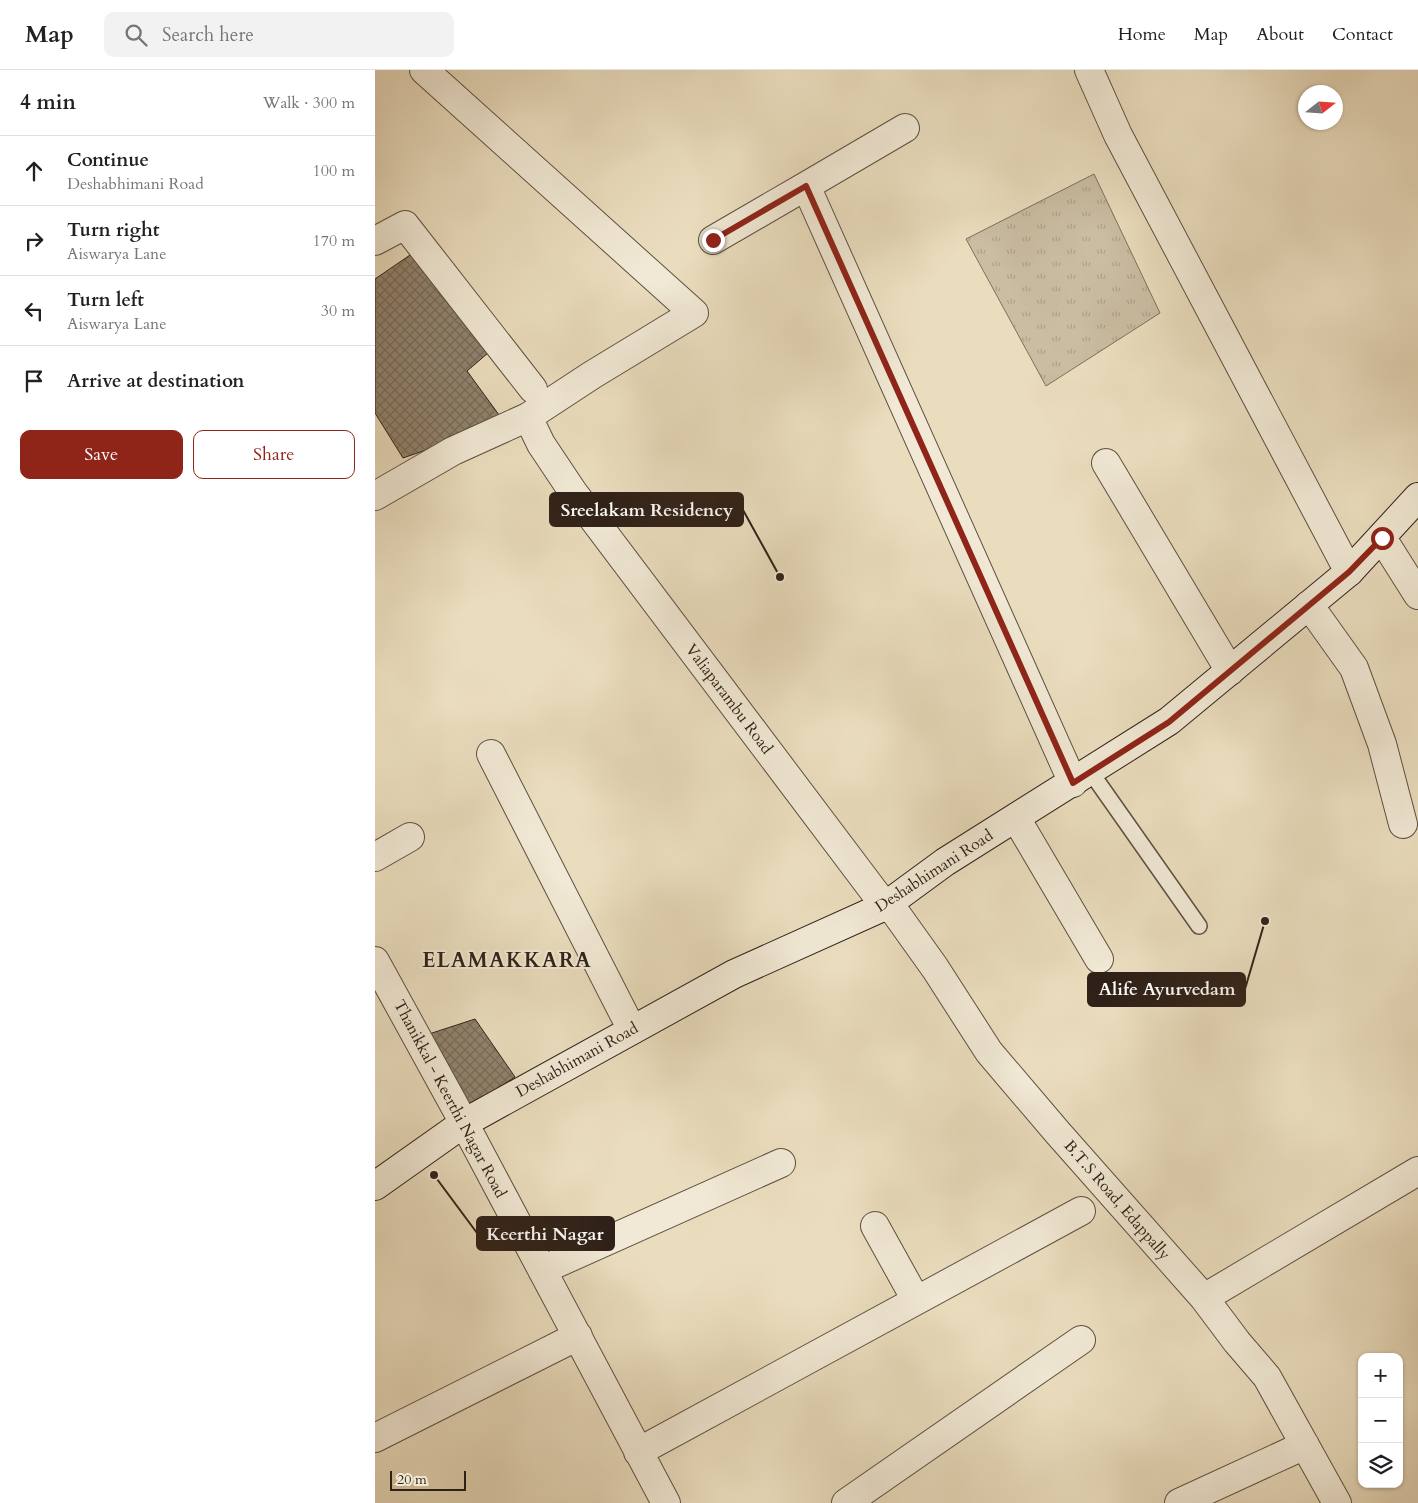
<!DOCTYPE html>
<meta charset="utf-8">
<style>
body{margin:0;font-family:Cardo,serif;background:#f2f2f2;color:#202124}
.controls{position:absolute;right:15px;bottom:15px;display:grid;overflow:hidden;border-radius:10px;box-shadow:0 1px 4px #0004}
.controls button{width:45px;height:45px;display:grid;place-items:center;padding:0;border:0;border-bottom:1px solid #e0e0e0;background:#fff;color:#202124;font:25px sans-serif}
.compass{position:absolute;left:923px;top:15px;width:45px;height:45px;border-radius:50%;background:#fff;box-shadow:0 1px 4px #0004;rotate:73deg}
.scale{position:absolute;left:15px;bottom:12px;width:76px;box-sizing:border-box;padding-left:5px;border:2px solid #302118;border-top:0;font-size:14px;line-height:18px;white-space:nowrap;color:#302118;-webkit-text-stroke:4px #f1e9d5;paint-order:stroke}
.stop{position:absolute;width:15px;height:15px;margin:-11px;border:4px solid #8f2418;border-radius:50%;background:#fff}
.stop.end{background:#8f2418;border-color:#fff;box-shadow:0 1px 5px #0008}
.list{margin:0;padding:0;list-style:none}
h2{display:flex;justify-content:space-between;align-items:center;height:65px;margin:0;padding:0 20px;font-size:21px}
h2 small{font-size:16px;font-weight:400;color:#757577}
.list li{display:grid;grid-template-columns:32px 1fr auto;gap:15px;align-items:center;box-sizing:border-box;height:70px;padding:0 20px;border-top:1px solid #e0e0e0}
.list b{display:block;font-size:19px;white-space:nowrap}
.list p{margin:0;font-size:16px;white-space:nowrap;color:#757577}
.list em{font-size:16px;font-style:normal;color:#757577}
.actions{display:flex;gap:10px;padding:15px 20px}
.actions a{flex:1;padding:11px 0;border:1px solid #8f2418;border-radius:10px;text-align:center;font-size:18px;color:#8f2418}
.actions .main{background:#8f2418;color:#fff}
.icon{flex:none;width:28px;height:28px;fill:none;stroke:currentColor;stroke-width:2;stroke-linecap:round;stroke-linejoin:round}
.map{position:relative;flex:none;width:1043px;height:1433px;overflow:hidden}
header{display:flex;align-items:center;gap:30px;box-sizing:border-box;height:70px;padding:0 25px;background:#fff;border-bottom:1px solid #e0e0e0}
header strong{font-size:24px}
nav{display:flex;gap:28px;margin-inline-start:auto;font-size:18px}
.search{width:350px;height:45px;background:#f2f2f2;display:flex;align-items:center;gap:12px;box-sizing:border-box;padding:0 18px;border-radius:10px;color:#757577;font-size:19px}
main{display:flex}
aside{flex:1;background:#fff}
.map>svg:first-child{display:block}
</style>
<header>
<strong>Map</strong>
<div class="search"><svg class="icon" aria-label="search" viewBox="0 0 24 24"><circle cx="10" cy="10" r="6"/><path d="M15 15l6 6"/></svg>Search here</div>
<nav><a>Home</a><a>Map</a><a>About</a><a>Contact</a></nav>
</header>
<main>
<aside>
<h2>4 min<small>Walk · 300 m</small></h2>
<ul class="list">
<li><svg class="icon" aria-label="ahead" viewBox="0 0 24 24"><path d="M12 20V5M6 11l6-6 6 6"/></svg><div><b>Continue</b><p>Deshabhimani Road</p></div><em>100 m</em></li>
<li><svg class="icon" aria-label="right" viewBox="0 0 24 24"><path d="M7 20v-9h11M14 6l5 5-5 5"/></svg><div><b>Turn right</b><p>Aiswarya Lane</p></div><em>170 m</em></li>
<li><svg class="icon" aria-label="left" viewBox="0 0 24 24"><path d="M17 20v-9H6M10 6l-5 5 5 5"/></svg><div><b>Turn left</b><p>Aiswarya Lane</p></div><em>30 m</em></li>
<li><svg class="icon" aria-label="arrive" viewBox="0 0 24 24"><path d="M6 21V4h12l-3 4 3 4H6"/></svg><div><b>Arrive at destination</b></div></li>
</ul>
<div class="actions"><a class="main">Save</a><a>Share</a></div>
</aside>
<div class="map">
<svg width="1043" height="1433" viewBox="0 0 1043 1433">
<defs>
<pattern id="grass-tufts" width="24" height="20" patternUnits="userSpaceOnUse" patternTransform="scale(1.25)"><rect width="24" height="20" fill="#cabda2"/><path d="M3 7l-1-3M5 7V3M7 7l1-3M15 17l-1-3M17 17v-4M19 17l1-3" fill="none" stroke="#aea28b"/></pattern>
<pattern id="building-cross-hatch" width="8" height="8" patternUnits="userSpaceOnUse" patternTransform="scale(1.25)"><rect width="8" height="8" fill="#91836e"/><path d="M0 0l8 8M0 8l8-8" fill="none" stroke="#776b59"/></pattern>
</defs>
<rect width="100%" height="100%" fill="#eaddbe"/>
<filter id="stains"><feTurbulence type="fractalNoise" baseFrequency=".004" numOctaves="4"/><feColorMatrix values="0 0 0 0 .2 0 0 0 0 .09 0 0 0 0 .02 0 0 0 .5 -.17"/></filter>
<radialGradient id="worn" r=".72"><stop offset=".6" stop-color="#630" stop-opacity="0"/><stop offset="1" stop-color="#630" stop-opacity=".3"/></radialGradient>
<path fill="url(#grass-tufts)" stroke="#7d6f5d" d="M719 104 785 243 671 316 591 169Z"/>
<path fill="url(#building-cross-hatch)" stroke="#302118" d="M38 183 113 283 92 301 127 349 61 383 48 381 28 388 0 343V209Z
M100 949 140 1007 93 1037 54 964Z"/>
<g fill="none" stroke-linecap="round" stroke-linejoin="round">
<defs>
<path id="lane" d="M715 701 824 856"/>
<path id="street" d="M49 0 319 243 217 305 153 347
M714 0 743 65 974 502
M431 116 530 58
M338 170 431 116 698 713
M0 171 30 155 158 319
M731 393 855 601
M0 426 78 381 153 347 166 374 198 422 510 836 520 842 560 898 614 982 683 1063 829 1228 862 1272 892 1307 962 1433
M1007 468 1043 525
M934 535 979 598 1007 674 1028 754
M116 684 257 960
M641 748 724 889
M0 787 35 767
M0 891 89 1053 291 1433
M500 1156 541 1230
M167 1200 406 1093
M829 1228 1043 1101
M0 1368 203 1266
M263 1382 706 1141
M471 1433 706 1270
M804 1433 930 1375"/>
<path id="secondary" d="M0 1116 89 1053 359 904 510 836 570 792 794 651 974 502 1043 427"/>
</defs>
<use href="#lane" stroke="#5e5042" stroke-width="18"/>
<use href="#street" stroke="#5e5042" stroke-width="30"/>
<use href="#secondary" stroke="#302118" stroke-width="30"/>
<use href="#lane" stroke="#f1e9d5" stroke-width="15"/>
<use href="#street" stroke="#f1e9d5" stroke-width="28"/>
<use href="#secondary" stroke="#f1e9d5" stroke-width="28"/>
</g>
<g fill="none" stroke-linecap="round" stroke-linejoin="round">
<path stroke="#8f2418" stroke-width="6" d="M338 170 431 116 698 713 794 652 974 502 1007 468"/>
</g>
<g text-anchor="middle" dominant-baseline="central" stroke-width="4" stroke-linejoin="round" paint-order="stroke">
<g font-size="16" fill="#302118" stroke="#f1e9d5">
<text transform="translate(354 629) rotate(53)">Valiaparambu Road</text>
<text transform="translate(559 801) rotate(-33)">Deshabhimani Road</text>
<text transform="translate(202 990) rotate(-29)">Deshabhimani Road</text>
<text transform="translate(75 1029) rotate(62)">Thanikkal - Keerthi Nagar Road</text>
<text transform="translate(742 1130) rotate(49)">B.T.S Road, Edappally</text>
</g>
<g font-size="21" font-weight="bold" letter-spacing="1" fill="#302118" stroke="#f1e9d5">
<text x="132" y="890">ELAMAKKARA</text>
</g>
</g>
<path fill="none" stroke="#302118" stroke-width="2" d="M405 507L368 440M890 851L870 919M59 1105L102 1163"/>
<g fill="#302118" stroke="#f1e9d5" stroke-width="2">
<circle cx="405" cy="507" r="5"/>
<circle cx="890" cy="851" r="5"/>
<circle cx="59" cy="1105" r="5"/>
</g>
<g fill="#302118" stroke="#302118" stroke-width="2">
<rect x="175" y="423" width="193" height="33" rx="5"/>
<rect x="713" y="903" width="157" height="33" rx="5"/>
<rect x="102" y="1147" width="137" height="33" rx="5"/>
</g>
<g font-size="18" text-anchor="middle" font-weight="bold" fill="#fff">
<text x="272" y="446">Sreelakam Residency</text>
<text x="792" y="925">Alife Ayurvedam</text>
<text x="170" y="1170">Keerthi Nagar</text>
</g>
<rect width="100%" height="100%" filter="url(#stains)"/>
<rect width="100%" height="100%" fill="url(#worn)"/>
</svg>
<div class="controls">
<button>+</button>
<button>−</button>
<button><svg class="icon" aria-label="layers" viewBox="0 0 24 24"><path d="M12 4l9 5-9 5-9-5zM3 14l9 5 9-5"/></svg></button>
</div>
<svg class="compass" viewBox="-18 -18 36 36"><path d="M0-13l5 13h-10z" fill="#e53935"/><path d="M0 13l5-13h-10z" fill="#757577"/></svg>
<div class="scale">20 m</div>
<div class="stop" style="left:1007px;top:468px"></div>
<div class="stop end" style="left:338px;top:170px"></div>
</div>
</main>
